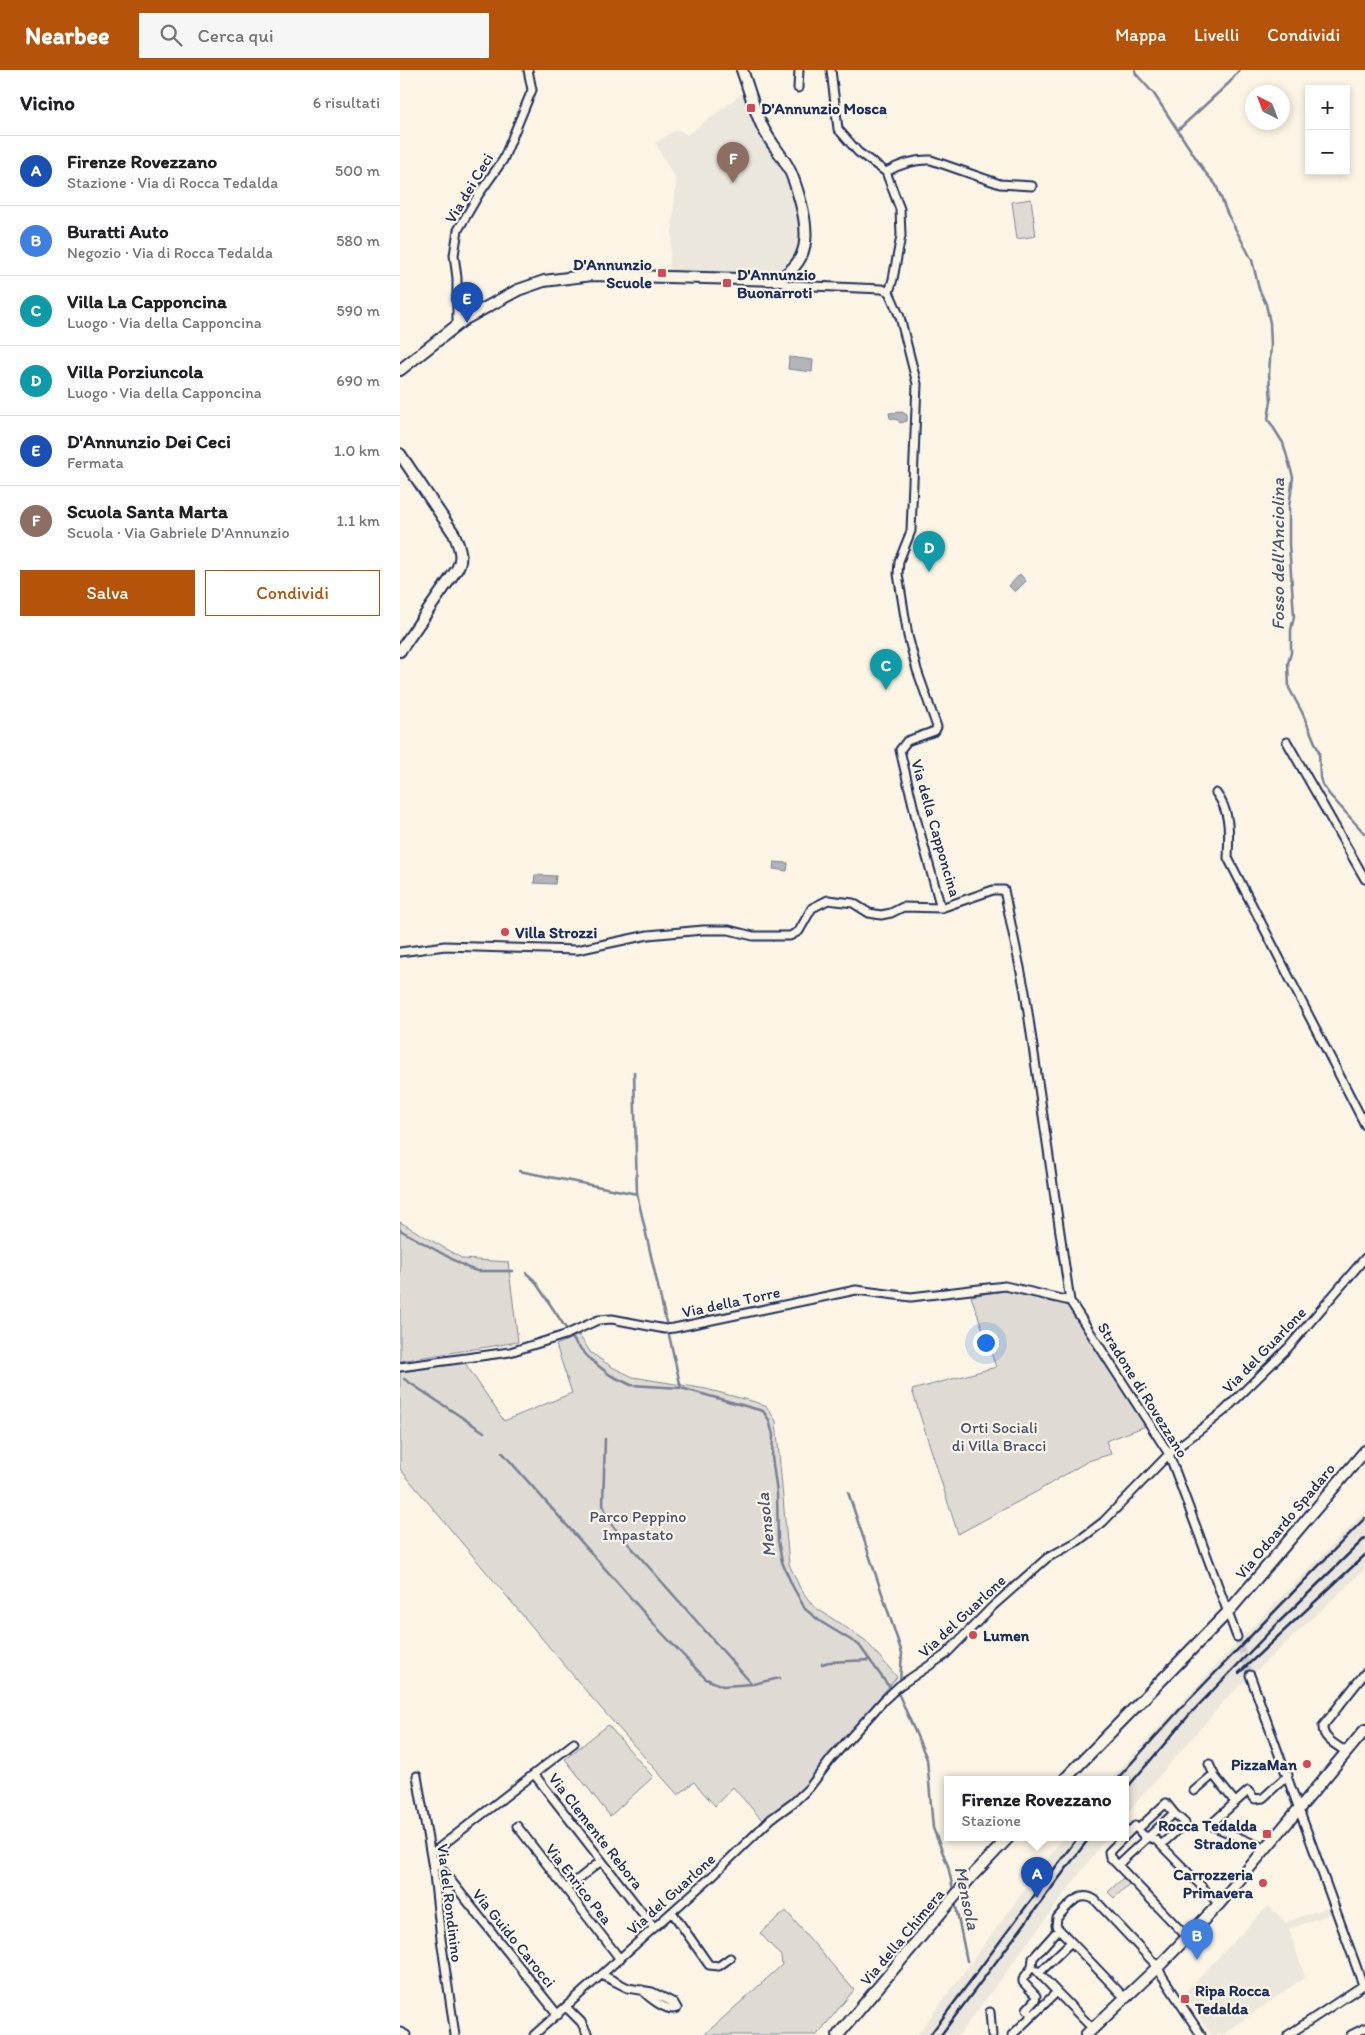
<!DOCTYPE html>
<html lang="it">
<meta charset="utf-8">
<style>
body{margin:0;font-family:Itim,sans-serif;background:#f6f6f6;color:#202124}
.controls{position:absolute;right:15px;top:15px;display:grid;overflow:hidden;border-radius:0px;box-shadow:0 2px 8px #0003}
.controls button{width:45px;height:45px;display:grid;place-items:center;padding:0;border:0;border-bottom:1px solid #e0e0e0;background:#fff;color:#202124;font:25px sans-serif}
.compass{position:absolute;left:845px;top:15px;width:45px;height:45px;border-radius:50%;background:#fff;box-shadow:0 2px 8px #0003;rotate:318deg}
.you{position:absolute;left:585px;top:1272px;width:18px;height:18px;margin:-12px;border:4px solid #fff;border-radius:50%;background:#1a73e8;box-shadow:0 0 0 8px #1a73e833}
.badge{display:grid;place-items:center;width:32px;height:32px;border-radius:50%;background:#b45309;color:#fff;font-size:16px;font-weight:700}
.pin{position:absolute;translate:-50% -41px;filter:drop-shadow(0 1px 2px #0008)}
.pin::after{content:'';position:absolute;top:26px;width:18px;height:15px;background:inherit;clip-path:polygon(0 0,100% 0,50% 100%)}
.popup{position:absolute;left:544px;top:1706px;width:185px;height:65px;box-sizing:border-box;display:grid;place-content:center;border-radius:0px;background:#fff;filter:drop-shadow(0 1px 4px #0005);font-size:16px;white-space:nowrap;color:#757577}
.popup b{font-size:19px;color:#202124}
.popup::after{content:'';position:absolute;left:50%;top:100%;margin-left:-10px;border:10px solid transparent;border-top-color:#fff}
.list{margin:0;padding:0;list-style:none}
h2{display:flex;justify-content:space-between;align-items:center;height:65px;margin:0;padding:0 20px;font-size:21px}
h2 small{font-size:16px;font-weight:400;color:#757577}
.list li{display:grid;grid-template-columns:32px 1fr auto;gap:15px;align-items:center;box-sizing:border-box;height:70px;padding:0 20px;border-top:1px solid #e0e0e0}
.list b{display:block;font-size:19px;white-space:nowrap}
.list p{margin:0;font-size:16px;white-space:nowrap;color:#757577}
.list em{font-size:16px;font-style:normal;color:#757577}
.actions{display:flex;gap:10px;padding:15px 20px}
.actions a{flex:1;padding:11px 0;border:1px solid #b45309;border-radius:0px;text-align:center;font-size:18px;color:#b45309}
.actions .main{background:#b45309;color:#fff}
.icon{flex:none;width:28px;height:28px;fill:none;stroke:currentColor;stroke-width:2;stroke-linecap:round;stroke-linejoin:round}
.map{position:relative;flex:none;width:965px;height:1965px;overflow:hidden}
header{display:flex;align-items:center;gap:30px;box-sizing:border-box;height:70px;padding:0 25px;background:#b45309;color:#fff}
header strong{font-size:24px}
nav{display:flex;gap:28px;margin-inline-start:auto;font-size:18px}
.search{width:350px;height:45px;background:#f6f6f6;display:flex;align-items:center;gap:12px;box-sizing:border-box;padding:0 18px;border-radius:0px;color:#757577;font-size:19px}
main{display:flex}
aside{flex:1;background:#fff}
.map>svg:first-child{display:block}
</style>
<header>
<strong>Nearbee</strong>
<div class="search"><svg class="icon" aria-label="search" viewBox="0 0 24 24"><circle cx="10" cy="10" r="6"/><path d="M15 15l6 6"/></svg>Cerca qui</div>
<nav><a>Mappa</a><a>Livelli</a><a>Condividi</a></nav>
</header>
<main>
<aside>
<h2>Vicino<small>6 risultati</small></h2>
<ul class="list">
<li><span class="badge" style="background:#1a4fb4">A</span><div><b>Firenze Rovezzano</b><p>Stazione · Via di Rocca Tedalda</p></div><em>500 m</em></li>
<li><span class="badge" style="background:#3f7fe0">B</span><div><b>Buratti Auto</b><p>Negozio · Via di Rocca Tedalda</p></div><em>580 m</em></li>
<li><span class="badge" style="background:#0f9aa8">C</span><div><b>Villa La Capponcina</b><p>Luogo · Via della Capponcina</p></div><em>590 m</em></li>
<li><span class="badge" style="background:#0f9aa8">D</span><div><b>Villa Porziuncola</b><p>Luogo · Via della Capponcina</p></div><em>690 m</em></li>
<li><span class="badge" style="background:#1a4fb4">E</span><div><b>D'Annunzio Dei Ceci</b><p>Fermata</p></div><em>1.0 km</em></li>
<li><span class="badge" style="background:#8d6e63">F</span><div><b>Scuola Santa Marta</b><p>Scuola · Via Gabriele D'Annunzio</p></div><em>1.1 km</em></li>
</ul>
<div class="actions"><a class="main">Salva</a><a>Condividi</a></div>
</aside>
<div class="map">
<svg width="965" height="1965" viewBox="0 0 965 1965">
<rect width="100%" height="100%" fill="#fcf5e5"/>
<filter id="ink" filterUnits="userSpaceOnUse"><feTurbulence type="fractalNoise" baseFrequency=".02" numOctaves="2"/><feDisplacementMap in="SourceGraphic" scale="10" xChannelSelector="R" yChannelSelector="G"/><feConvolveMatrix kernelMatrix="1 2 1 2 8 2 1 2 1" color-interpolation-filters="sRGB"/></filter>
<g filter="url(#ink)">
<path fill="#ece7dc" d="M344 22 357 57 390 108 400 147 401 171 397 187 387 198 377 204 269 203 276 110 255 73 277 59 287 65Z
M965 1441V1499L827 1628 726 1744V1709H711L831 1579Z
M664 1767H707L559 1965H517Z
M868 1836 886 1852 931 1836 934 1843 889 1859 905 1907 822 1965H811L784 1923Z"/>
<path fill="#dfdbd4" stroke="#7d8599" d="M631 129 636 166 617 169 612 132Z
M0 1152 63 1189 108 1192 118 1272 0 1291Z
M609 1220 668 1235 746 1356 706 1371 711 1384 688 1391 636 1422 558 1464 512 1320 596 1297 571 1226Z
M179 1265 191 1283 212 1297 233 1307 306 1319 355 1332 367 1337 376 1351 389 1494 400 1518 413 1536 465 1570 497 1607 384 1739 362 1750 333 1717 315 1736 294 1712 278 1725 192 1628 0 1399V1302L65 1293 104 1351 172 1323 156 1275Z
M208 1655 253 1707 210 1746 165 1689Z
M723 1808 729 1814 714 1828 708 1822Z
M386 1841 454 1920 417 1965H304L382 1895 381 1886 360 1863Z"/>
<path fill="#b2b4b8" stroke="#767f94" d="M389 287 413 290 412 302 388 299Z
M502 342 507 345V351L500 353 498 350 490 348 489 343Z
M620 504 626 511 615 522 609 516Z
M374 792 388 793 387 801 373 799Z
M135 805 156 806 155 814 134 813Z"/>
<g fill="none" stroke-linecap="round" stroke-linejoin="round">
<path stroke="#767f94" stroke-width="2.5" d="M735 0 736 4 754 24 805 102 816 115 827 143 852 190 859 219 866 234 870 253 871 275 869 304 871 331 868 349 883 373 893 407 889 437V474L894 546 891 560V583L888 593 889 618 902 642 919 682 920 707 922 714 929 724 965 764
M778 60 830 12 839 0
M234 1002 237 1124 281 1318
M119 1101 237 1124
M0 1160 68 1198 77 1201H113
M126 1203 134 1210 177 1275 191 1290 210 1305 231 1315 281 1318 363 1341 369 1350 373 1365 372 1387 377 1423 378 1471 382 1492 392 1515 405 1539 421 1552 459 1575 487 1614 499 1625 527 1689 533 1758 548 1796 554 1824
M4 1309 84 1362
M205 1369 203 1435 210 1453 352 1614
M102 1382 261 1562 306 1609 323 1616 353 1614 380 1608
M448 1422 502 1583 500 1612
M422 1594 429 1592 470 1590
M555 1832 567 1891"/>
<path stroke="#cfcdca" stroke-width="7" stroke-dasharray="7 3.5" stroke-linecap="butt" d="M837 1567 850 1605"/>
<defs>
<path id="street" d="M431 0 438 59 458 82 486 102 500 139 501 166 493 209 489 222
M398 18 399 0
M486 102C500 94 514 89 531 90L600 114 632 116
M376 210 389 215 482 219 489 222
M489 222 500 247 517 314 511 461 499 491 498 504 508 566 517 600 537 657 535 661 507 671 500 680 516 748 541 838
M57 255V208L54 185 58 160 79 124 103 90 132 20 128 0
M887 672 965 809
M816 723C831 742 829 764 828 788L965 1055
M0 882 45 876 177 880 248 865 303 860H329L353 866H390L399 861 412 838 428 830 453 833 469 843 481 845 491 843 503 837 541 838 593 820H604L625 922 670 1231 769 1384 837 1567
M0 1297 110 1282 165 1265 198 1250 212 1249 265 1259 274 1258 456 1220 511 1227 605 1216 670 1231
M850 1605 963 1915
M174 1673 134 1704 254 1858
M946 1682C937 1675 922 1669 923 1656L965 1603
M809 1694 815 1707 835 1732
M17 1706 34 1804 41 1869 55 1965
M794 1721 814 1704
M117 1756 220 1889
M726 1765 735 1756 743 1765 756 1770 819 1834
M724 1767 709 1782 710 1787 787 1867
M761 1775 785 1753 774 1743
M866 1779 810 1755 848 1721 855 1729 863 1728 888 1705
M31 1784 134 1704
M32 1787 158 1945
M719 1794C737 1776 756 1761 774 1743L766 1733 738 1759
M166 1819 201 1791
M272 1842 309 1895 319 1896 330 1888
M637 1901 657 1922
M639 1903 671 1872
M202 1905 228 1918 252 1922 274 1933 277 1938C268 1943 248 1927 242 1920
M725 1928 656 1856 657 1848C667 1837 679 1819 695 1830L758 1897 761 1904 801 1965
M166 1937 181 1952 188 1965
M590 1942 592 1965
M633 1945 627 1939 635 1930 636 1926 623 1912V1909L632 1897 633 1888 659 1859
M0 1962 6 1965
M134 1965 312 1806 371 1749 393 1733 409 1718 431 1689 484 1630 499 1616 545 1585 593 1536 647 1488 678 1471 703 1452 769 1384 824 1341 888 1278 965 1188
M612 1965 657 1922 693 1959
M888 1965 965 1914
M951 1965 965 1958"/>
<path id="secondary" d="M0 300 65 249 118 220 144 211 192 205 376 210C411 193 409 162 400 130 397 119 394 108 388 97 381 84 370 72 363 58 354 40 349 19 342 0
M0 384 54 464C59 476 64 487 57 499L0 581
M665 1709 829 1541 965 1381
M438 1965 571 1807 609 1767
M686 1965 762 1893 819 1834 965 1660"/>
</defs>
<use href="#street" stroke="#1b2f5e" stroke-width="11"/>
<use href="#secondary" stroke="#1b2f5e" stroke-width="14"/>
<use href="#street" stroke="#fcf5e5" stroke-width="7"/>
<use href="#secondary" stroke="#fcf5e5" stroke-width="10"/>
<path stroke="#1b2f5e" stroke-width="2.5" d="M839 1603 965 1485
M717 1709 783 1636 965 1448
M726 1719 790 1644 880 1551 965 1468
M530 1965 678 1767
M541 1965 690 1767"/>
</g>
</g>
<g fill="#d1495b" stroke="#fcf5e5" stroke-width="2">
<rect x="346" y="33" width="10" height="10" rx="2.5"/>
<rect x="257" y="198" width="10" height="10" rx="2.5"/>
<rect x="322" y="208" width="10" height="10" rx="2.5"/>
<circle cx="105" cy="862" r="5"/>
<circle cx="573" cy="1565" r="5"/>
<circle cx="907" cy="1694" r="5"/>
<rect x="862" y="1759" width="10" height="10" rx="2.5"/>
<circle cx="863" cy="1813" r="5"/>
<rect x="780" y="1924" width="10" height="10" rx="2.5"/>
</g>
<g text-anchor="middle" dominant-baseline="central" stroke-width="4.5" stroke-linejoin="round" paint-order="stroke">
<g font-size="16" font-weight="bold" fill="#1b2f5e" stroke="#fcf5e5" text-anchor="start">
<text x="361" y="38">D'Annunzio Mosca</text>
<text x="252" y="194" text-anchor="end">D'Annunzio<tspan x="252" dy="18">Scuole</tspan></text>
<text x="337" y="204">D'Annunzio<tspan x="337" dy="18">Buonarroti</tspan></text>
<text x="115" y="862">Villa Strozzi</text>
<text x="583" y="1565">Lumen</text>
<text x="897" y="1694" text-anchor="end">PizzaMan</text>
<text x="857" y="1755" text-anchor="end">Rocca Tedalda<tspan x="857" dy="18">Stradone</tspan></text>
<text x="853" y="1804" text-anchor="end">Carrozzeria<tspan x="853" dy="18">Primavera</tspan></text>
<text x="795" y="1920">Ripa Rocca<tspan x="795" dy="18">Tedalda</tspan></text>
</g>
<g font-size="16" fill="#1b2f5e" stroke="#fcf5e5">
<text transform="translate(69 118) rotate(-59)">Via dei Ceci</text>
<text transform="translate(536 758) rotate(74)">Via della Capponcina</text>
<text transform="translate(331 1232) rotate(-12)">Via della Torre</text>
<text transform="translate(864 1280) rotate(-46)">Via del Guarlone</text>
<text transform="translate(743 1320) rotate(58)">Stradone di Rovezzano</text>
<text transform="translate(885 1451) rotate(-50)">Via Odoardo Spadaro</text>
<text transform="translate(562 1546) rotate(-43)">Via del Guarlone</text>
<text transform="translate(196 1761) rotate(52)">Via Clemente Rebora</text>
<text transform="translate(179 1814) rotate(52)">Via Enrico Pea</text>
<text transform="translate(271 1824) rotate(-42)">Via del Guarlone</text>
<text transform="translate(50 1833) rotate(83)">Via del Rondinino</text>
<text transform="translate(502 1867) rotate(-50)">Via della Chimera</text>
<text transform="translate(114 1868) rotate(51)">Via Guido Carocci</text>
</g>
<g font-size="16" fill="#425176" stroke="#fcf5e5">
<text x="599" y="1357">Orti Sociali<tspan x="599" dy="18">di Villa Bracci</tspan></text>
<text x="238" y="1446">Parco Peppino<tspan x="238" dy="18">Impastato</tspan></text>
</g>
<g font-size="18" font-style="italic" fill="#485779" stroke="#fcf5e5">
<text transform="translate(878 484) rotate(-90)">Fosso dell'Anciolina</text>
<text transform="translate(366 1455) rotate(-96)">Mensola</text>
<text transform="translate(567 1828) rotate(78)">Mensola</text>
</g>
</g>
</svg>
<div class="controls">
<button>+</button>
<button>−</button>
</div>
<svg class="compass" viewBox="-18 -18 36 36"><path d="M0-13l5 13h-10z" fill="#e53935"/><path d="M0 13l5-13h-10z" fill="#757577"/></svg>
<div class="you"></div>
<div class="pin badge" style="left:637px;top:1828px;background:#1a4fb4">A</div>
<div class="popup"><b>Firenze Rovezzano</b>Stazione</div>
<div class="pin badge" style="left:797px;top:1890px;background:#3f7fe0">B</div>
<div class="pin badge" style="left:486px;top:620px;background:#0f9aa8">C</div>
<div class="pin badge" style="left:529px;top:502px;background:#0f9aa8">D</div>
<div class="pin badge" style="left:67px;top:253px;background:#1a4fb4">E</div>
<div class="pin badge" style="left:333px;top:113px;background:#8d6e63">F</div>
</div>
</main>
